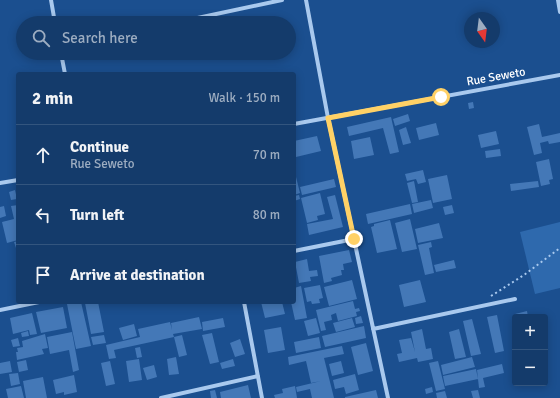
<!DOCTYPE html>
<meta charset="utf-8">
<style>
body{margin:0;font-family:Signika,sans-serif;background:#1d4271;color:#f1f3f6}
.controls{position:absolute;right:12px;bottom:12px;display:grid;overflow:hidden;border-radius:4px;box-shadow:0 2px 10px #0003}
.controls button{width:36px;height:36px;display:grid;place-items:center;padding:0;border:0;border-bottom:1px solid #33557e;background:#143b6b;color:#f1f3f6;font:20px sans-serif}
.compass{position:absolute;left:464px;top:12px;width:36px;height:36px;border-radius:50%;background:#143b6b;box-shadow:0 2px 10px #0003;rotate:166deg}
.stop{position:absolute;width:12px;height:12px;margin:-9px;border:3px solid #ffd166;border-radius:50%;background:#fff}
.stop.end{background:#ffd166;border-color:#fff;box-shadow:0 1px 4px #0008}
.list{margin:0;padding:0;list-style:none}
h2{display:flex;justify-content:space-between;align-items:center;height:52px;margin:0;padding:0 16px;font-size:17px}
h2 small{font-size:13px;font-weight:400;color:#9dadc1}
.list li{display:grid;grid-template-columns:26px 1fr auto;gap:12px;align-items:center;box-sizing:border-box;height:60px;padding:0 16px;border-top:1px solid #33557e}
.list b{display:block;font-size:15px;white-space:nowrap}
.list p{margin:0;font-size:13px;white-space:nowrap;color:#9dadc1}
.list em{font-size:13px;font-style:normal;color:#9dadc1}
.icon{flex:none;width:22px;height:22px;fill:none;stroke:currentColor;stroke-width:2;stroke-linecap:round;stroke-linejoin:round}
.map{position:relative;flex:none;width:560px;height:398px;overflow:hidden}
.search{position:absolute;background:#143b6b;box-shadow:0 2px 10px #0003;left:16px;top:16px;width:280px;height:44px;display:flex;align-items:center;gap:10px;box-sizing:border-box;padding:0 14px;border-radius:22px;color:#9dadc1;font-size:15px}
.panel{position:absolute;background:#143b6b;box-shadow:0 2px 10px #0003;left:16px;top:72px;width:280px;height:232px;border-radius:4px}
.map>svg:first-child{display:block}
</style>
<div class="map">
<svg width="560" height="398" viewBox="0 0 560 398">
<rect width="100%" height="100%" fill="#1b4f8f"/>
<path fill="#2e69ad" d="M560 222V288L535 294 520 232Z"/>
<path fill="#4478b7" d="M473 102 474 108 469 109 468 103Z
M408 114 410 121 395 126 393 119Z
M391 117 399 152 390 154 383 128 349 136 347 127Z
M436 123 439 135 419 140 416 128Z
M539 124 542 137 560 133V142L549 144 548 141 540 143 542 153 534 155 527 127Z
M406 127 411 143 403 145 399 130Z
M496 131 499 144 481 148 478 135Z
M317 136 321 151 296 157 294 141Z
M370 137 374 155 354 159 351 141Z
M500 149 501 156 486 158 485 151Z
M549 159 553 179 549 180 550 184 541 186 536 162Z
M294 169 300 193 294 195Z
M423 170 426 182 418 184 416 179 407 181 405 174Z
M447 175 452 199 433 203 428 179Z
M334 179 336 187 302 195 300 187Z
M414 181 418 202 412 203 407 183Z
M538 181 539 187 511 191 510 184Z
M15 190 17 199 11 200 9 192Z
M320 193 325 214 317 216 318 220 307 223 301 198Z
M299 195 300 199 294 201V196Z
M335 195 343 227 309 235 307 224 333 219 327 197Z
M431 200 433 208 414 213 412 204Z
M410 204 412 214 368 224 366 214Z
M18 205V240L7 243 2 222 14 219 11 206Z
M452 205 454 213 445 215 443 207Z
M4 206 6 216 0 218V207Z
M410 219 417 249 402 252 395 223Z
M390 220 397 249 377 253 371 227 374 226V224Z
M439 223 443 238 418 243 415 229Z
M18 241V247L16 248 14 242Z
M431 242 432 247 429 248 434 273 425 275 418 245Z
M349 250 352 262 343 264 344 270H341L342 275 331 278 332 281 324 283 319 256Z
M307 259 309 271 317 270 318 276 310 277 311 281 299 283 295 262Z
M454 260 456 268 436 272 434 265Z
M352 280 357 299 329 306 324 287Z
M420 280 426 302 404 307 399 285Z
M320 285 323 298 319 299 320 303 312 304 311 301 307 302 304 288Z
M301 286 307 318 295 320 291 302H294V288Z
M353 301 355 309 359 308 360 311 356 312 357 316 338 321 336 313 331 315 332 320 324 322 326 330 321 331 316 310Z
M77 302H81L91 346 76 349 67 304Z
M98 302 104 332 91 334 85 303Z
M261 302H282L285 314 265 318Z
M63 307 67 328 41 333 36 312Z
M527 311 528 317H515V314Z
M32 313 37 334 30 335 29 330 13 334 10 318Z
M497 315 504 351 495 353 487 317Z
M361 316 363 323 356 324 355 318Z
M199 317 202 329 173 334 174 337 114 350 116 358 109 359 106 345 140 337 138 329 170 322 172 330 171 323Z
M223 318 225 327 203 331 202 322Z
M316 318 320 333 308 336 304 321Z
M352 318 355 327 336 332 333 323Z
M472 319 481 354 471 356 463 321Z
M134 324 137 336 123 340 119 328Z
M364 326 366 338 325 347 322 336Z
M281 327 285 350 268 353 264 330Z
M422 329 426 349 431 348 433 359 418 362 417 358 399 362 397 354 402 353 399 340 411 338 415 352 411 332Z
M459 329 466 357 455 359 449 332Z
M28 331 29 336 22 337 21 333Z
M72 332 79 370 73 372 69 350 50 354 47 337Z
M212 333 219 362 210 364 202 335Z
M45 334 48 348 42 349 44 354 17 360 16 352H18L17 348 23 347 22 341Z
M104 335 106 343 93 345 91 337Z
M182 335 187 355 179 357 174 337Z
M319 337 321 348 296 353 294 342Z
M18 338 20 346 13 347 11 340Z
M240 339 245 354 235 357 230 343Z
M366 343 373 371 358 375 351 347Z
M342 346 344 354 324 358 334 398H312L310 389 297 392 296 387 321 381 311 383 306 361 289 365 288 357Z
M140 347 142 357 137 358 135 348Z
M176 357 179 374 169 375 167 359Z
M472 357 475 367 443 375 441 365Z
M139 359 142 380 129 382 126 361Z
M233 359 235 366 222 369 220 363Z
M26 360 28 370 19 372 17 362Z
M10 361 12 372 0 374V363Z
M110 361 115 384 106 386 101 363Z
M341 361 344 373 332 376 329 364Z
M438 361 445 389 436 391 429 363Z
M502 364 504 373 483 378 485 387 479 388 477 370Z
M154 365 157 377 147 380 143 368Z
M476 369 478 379 445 386 443 376Z
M18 373 20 384 11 386 9 374Z
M355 374 359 390 346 394 344 387 335 389 333 380Z
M74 375 77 392 64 395V392L56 394 53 380Z
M43 377 47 398H26L23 381Z
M248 385 251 398H221L220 392Z
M21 386 24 398H8L6 389Z
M295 386 297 398H275L274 395 283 393 282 389Z
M432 387 433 392 426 394 425 389Z
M215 390 217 398H211L210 391Z
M376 390 378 398H345V397Z
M478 390 480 398H473L471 391Z
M445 391 447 398H437L436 393Z"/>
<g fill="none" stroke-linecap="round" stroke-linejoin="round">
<path stroke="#a9c9ee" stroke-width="2" stroke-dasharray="2 3" stroke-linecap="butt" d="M491 296 524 275 560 248"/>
<path stroke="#a9c9ee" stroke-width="4" d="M51 0 55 23
M306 0 328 118 388 398
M558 0 560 12
M174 23 282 0
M61 53 65 74
M294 124 560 75
M0 183 18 180
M294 251 354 239
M244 302 262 398
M0 310 39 302
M373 329 515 299
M161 398 258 376"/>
</g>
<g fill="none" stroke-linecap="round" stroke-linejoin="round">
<path stroke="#ffd166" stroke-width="5" d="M354 239 328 118 441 97"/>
</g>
<g text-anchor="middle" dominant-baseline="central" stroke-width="3" stroke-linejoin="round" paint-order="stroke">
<g font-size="12" fill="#fff" stroke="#1b4f8f">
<text transform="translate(496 77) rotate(-10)">Rue Seweto</text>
</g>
</g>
</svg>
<div class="controls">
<button>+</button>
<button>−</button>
</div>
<svg class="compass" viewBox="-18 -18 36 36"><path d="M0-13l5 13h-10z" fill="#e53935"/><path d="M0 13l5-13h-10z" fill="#9dadc1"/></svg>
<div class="stop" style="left:441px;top:97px"></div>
<div class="stop end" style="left:354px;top:239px"></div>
<div class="search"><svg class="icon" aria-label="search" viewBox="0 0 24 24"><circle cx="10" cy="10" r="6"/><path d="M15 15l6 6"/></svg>Search here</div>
<section class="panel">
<h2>2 min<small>Walk · 150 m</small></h2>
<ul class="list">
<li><svg class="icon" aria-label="ahead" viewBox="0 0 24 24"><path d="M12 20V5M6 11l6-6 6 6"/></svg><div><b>Continue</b><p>Rue Seweto</p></div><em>70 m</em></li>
<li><svg class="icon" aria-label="left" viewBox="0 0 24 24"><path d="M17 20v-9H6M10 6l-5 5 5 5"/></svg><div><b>Turn left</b></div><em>80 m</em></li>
<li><svg class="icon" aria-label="arrive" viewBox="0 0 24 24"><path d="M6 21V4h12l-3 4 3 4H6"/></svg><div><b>Arrive at destination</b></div></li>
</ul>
</section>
</div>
